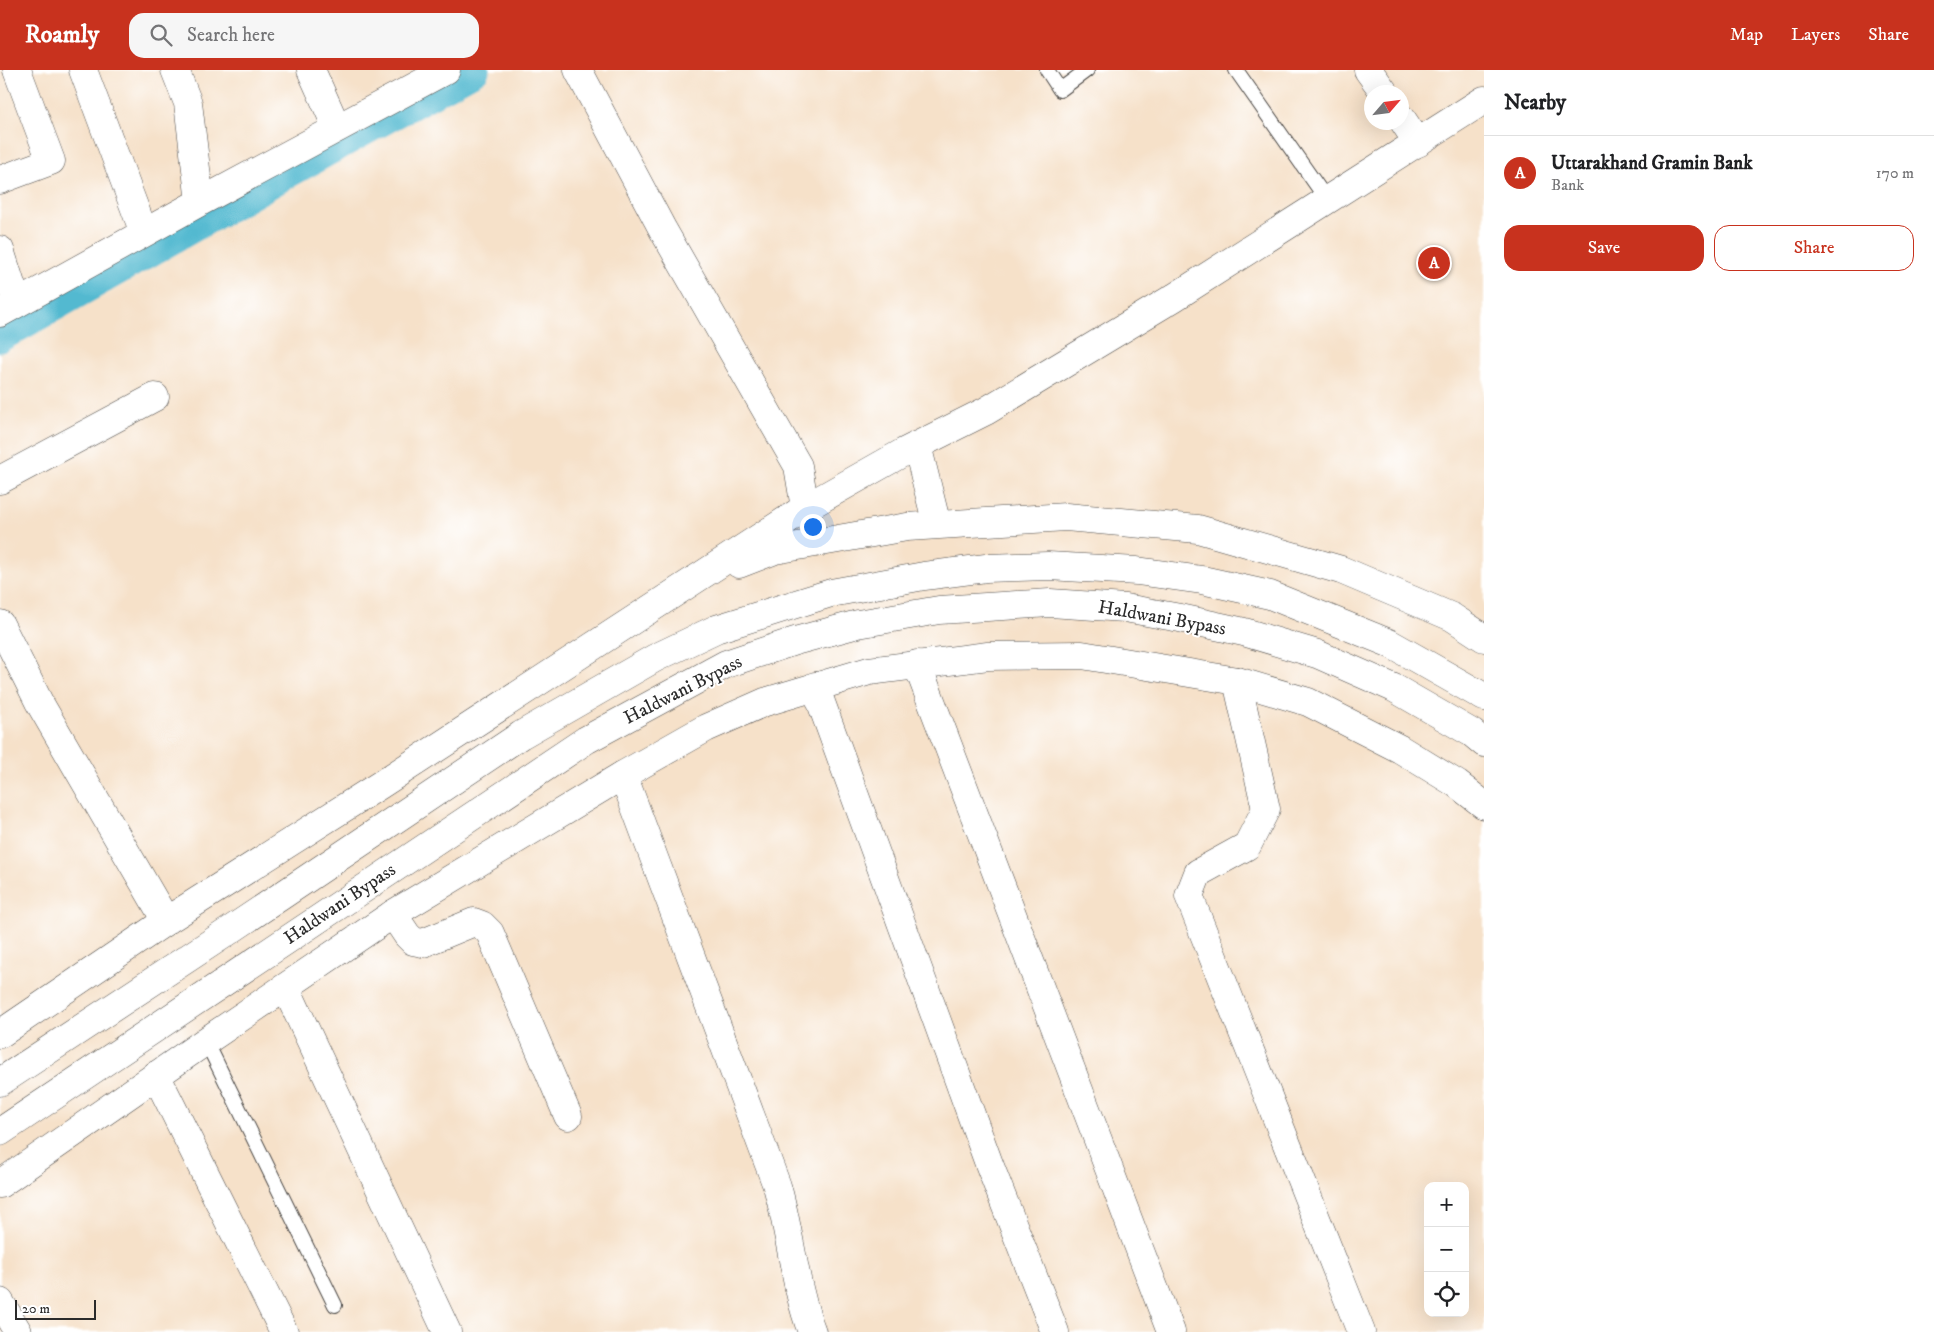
<!DOCTYPE html>
<meta charset="utf-8">
<style>
body{margin:0;font-family:"IM FELL DW Pica",serif;background:#f6f6f6;color:#202124}
.controls{position:absolute;right:15px;bottom:15px;display:grid;overflow:hidden;border-radius:10px;box-shadow:0 5px 20px #0002}
.controls button{width:45px;height:45px;display:grid;place-items:center;padding:0;border:0;border-bottom:1px solid #e0e0e0;background:#fff;color:#202124;font:25px sans-serif}
.compass{position:absolute;left:1364px;top:15px;width:45px;height:45px;border-radius:50%;background:#fff;box-shadow:0 5px 20px #0002;rotate:62deg}
.scale{position:absolute;left:15px;bottom:12px;width:81px;box-sizing:border-box;padding-left:5px;border:2px solid #2b2b2b;border-top:0;font-size:14px;line-height:18px;white-space:nowrap;color:#2b2b2b;-webkit-text-stroke:4px #fff;paint-order:stroke}
.you{position:absolute;left:812px;top:456px;width:18px;height:18px;margin:-12px;border:4px solid #fff;border-radius:50%;background:#1a73e8;box-shadow:0 0 0 8px #1a73e833}
.badge{display:grid;place-items:center;width:32px;height:32px;border-radius:50%;background:#c8321e;color:#fff;font-size:16px;font-weight:700}
.pin{position:absolute;translate:-50% -50%;border:2px solid #fff;box-shadow:0 1px 5px #0006}
.list{margin:0;padding:0;list-style:none}
h2{display:flex;justify-content:space-between;align-items:center;height:65px;margin:0;padding:0 20px;font-size:21px}
h2 small{font-size:16px;font-weight:400;color:#757577}
.list li{display:grid;grid-template-columns:32px 1fr auto;gap:15px;align-items:center;box-sizing:border-box;height:75px;padding:0 20px;border-top:1px solid #e0e0e0}
.list b{display:block;font-size:19px;white-space:nowrap}
.list p{margin:0;font-size:16px;white-space:nowrap;color:#757577}
.list em{font-size:16px;font-style:normal;color:#757577}
.actions{display:flex;gap:10px;padding:15px 20px}
.actions a{flex:1;padding:11px 0;border:1px solid #c8321e;border-radius:15px;text-align:center;font-size:18px;color:#c8321e}
.actions .main{background:#c8321e;color:#fff}
.icon{flex:none;width:28px;height:28px;fill:none;stroke:currentColor;stroke-width:2;stroke-linecap:round;stroke-linejoin:round}
.map{position:relative;flex:none;width:1484px;height:1262px;overflow:hidden}
header{display:flex;align-items:center;gap:30px;box-sizing:border-box;height:70px;padding:0 25px;background:#c8321e;color:#fff}
header strong{font-size:24px}
nav{display:flex;gap:28px;margin-inline-start:auto;font-size:18px}
.search{width:350px;height:45px;background:#f6f6f6;display:flex;align-items:center;gap:12px;box-sizing:border-box;padding:0 18px;border-radius:15px;color:#757577;font-size:19px}
main{display:flex}
aside{flex:1;background:#fff}
.map>svg:first-child{display:block}
</style>
<header>
<strong>Roamly</strong>
<div class="search"><svg class="icon" aria-label="search" viewBox="0 0 24 24"><circle cx="10" cy="10" r="6"/><path d="M15 15l6 6"/></svg>Search here</div>
<nav><a>Map</a><a>Layers</a><a>Share</a></nav>
</header>
<main>
<div class="map">
<svg width="1484" height="1262" viewBox="0 0 1484 1262">
<rect width="100%" height="100%" fill="#fff"/>
<filter id="ink" filterUnits="userSpaceOnUse"><feTurbulence type="fractalNoise" baseFrequency=".02" numOctaves="2"/><feDisplacementMap in="SourceGraphic" scale="10" xChannelSelector="R" yChannelSelector="G"/><feConvolveMatrix kernelMatrix="1 2 1 2 8 2 1 2 1" color-interpolation-filters="sRGB"/></filter>
<filter id="wash" filterUnits="userSpaceOnUse"><feTurbulence type="fractalNoise" baseFrequency=".0096" numOctaves="4" result="noise"/><feDisplacementMap in="SourceGraphic" scale="20" xChannelSelector="R" yChannelSelector="G"/><feGaussianBlur stdDeviation="1.12" result="paint"/><feColorMatrix in="noise" values="0 0 0 0 0 0 0 0 0 0 0 0 0 0 0 0 0 1.4 0 .05"/><feComposite in="paint" operator="in"/></filter>
<g filter="url(#wash)">
<rect width="100%" height="100%" fill="#f6e1c9"/>
<g fill="none" stroke-linecap="round" stroke-linejoin="round">
<path stroke="#52b9d0" stroke-width="29" d="M0 268 286 105 475 0"/>
</g>
</g>
<g filter="url(#ink)">
<g fill="none" stroke-linecap="round" stroke-linejoin="round">
<defs>
<path id="service" d="M1047 0 1060 20 1087 0
M1236 0 1327 130
M206 971 335 1235"/>
<path id="minor" d="M83 0 144 163
M175 0 188 33 200 132
M311 0 337 58
M578 0 663 160 798 396 805 438
M1368 0 1384 22
M1402 49 1418 73
M0 110 51 91 17 0
M0 180 17 233
M0 243 200 132 446 0
M0 410 155 327
M0 554 39 632 166 851
M917 594 1171 1262
M1237 611 1266 739 1247 776 1198 803 1189 826 1361 1262
M815 616 988 1091 1055 1262
M623 705 777 1116C791 1165 794 1215 812 1262
M393 844 407 865 413 871 423 873 474 852 482 855 490 863 568 1046
M286 918 447 1262
M156 1005 284 1262
M0 1232 18 1262"/>
<path id="primary" d="M0 1012 232 859 521 665 655 588 716 559 831 523 924 506 986 498 1048 496 1137 501 1202 510 1270 525 1389 573 1484 627
M0 1062 586 670 726 594 795 571 858 554 939 540 1050 533 1125 538 1180 548 1244 562 1317 584 1394 618 1472 663 1484 673"/>
<path id="trunk" d="M917 375 937 455
M739 494 775 480 907 457 1066 447 1198 459 1341 500 1452 547 1484 568
M0 964 166 851 380 715 805 438 904 382 986 341 1175 227 1484 30
M0 1114 206 971 393 844 623 705 706 658 765 632 869 601 988 586 1082 585 1237 611 1308 632 1400 679 1457 714 1484 735"/>
</defs>
<use href="#service" stroke="#494643" stroke-width="16"/>
<use href="#minor" stroke="#494643" stroke-width="29"/>
<use href="#primary" stroke="#494643" stroke-width="29"/>
<use href="#trunk" stroke="#494643" stroke-width="29"/>
<use href="#service" stroke="#fff" stroke-width="14"/>
<use href="#minor" stroke="#fff" stroke-width="28"/>
<use href="#primary" stroke="#fff" stroke-width="28"/>
<use href="#trunk" stroke="#fff" stroke-width="28"/>
</g>
</g>
<g text-anchor="middle" dominant-baseline="central" stroke-width="4" stroke-linejoin="round" paint-order="stroke">
<g font-size="19" fill="#2b2b2b" stroke="#fff">
<text transform="translate(1162 548) rotate(10)">Haldwani Bypass</text>
<text transform="translate(683 620) rotate(-27)">Haldwani Bypass</text>
<text transform="translate(340 834) rotate(-34)">Haldwani Bypass</text>
</g>
</g>
</svg>
<div class="controls">
<button>+</button>
<button>−</button>
<button><svg class="icon" aria-label="locate" viewBox="0 0 24 24"><circle cx="12" cy="12" r="6"/><path d="M12 2v4M12 18v4M2 12h4M18 12h4"/></svg></button>
</div>
<svg class="compass" viewBox="-18 -18 36 36"><path d="M0-13l5 13h-10z" fill="#e53935"/><path d="M0 13l5-13h-10z" fill="#757577"/></svg>
<div class="scale">20 m</div>
<div class="you"></div>
<div class="pin badge" style="left:1434px;top:193px">A</div>
</div>
<aside>
<h2>Nearby<small></small></h2>
<ul class="list">
<li><span class="badge">A</span><div><b>Uttarakhand Gramin Bank</b><p>Bank</p></div><em>170 m</em></li>
</ul>
<div class="actions"><a class="main">Save</a><a>Share</a></div>
</aside>
</main>
